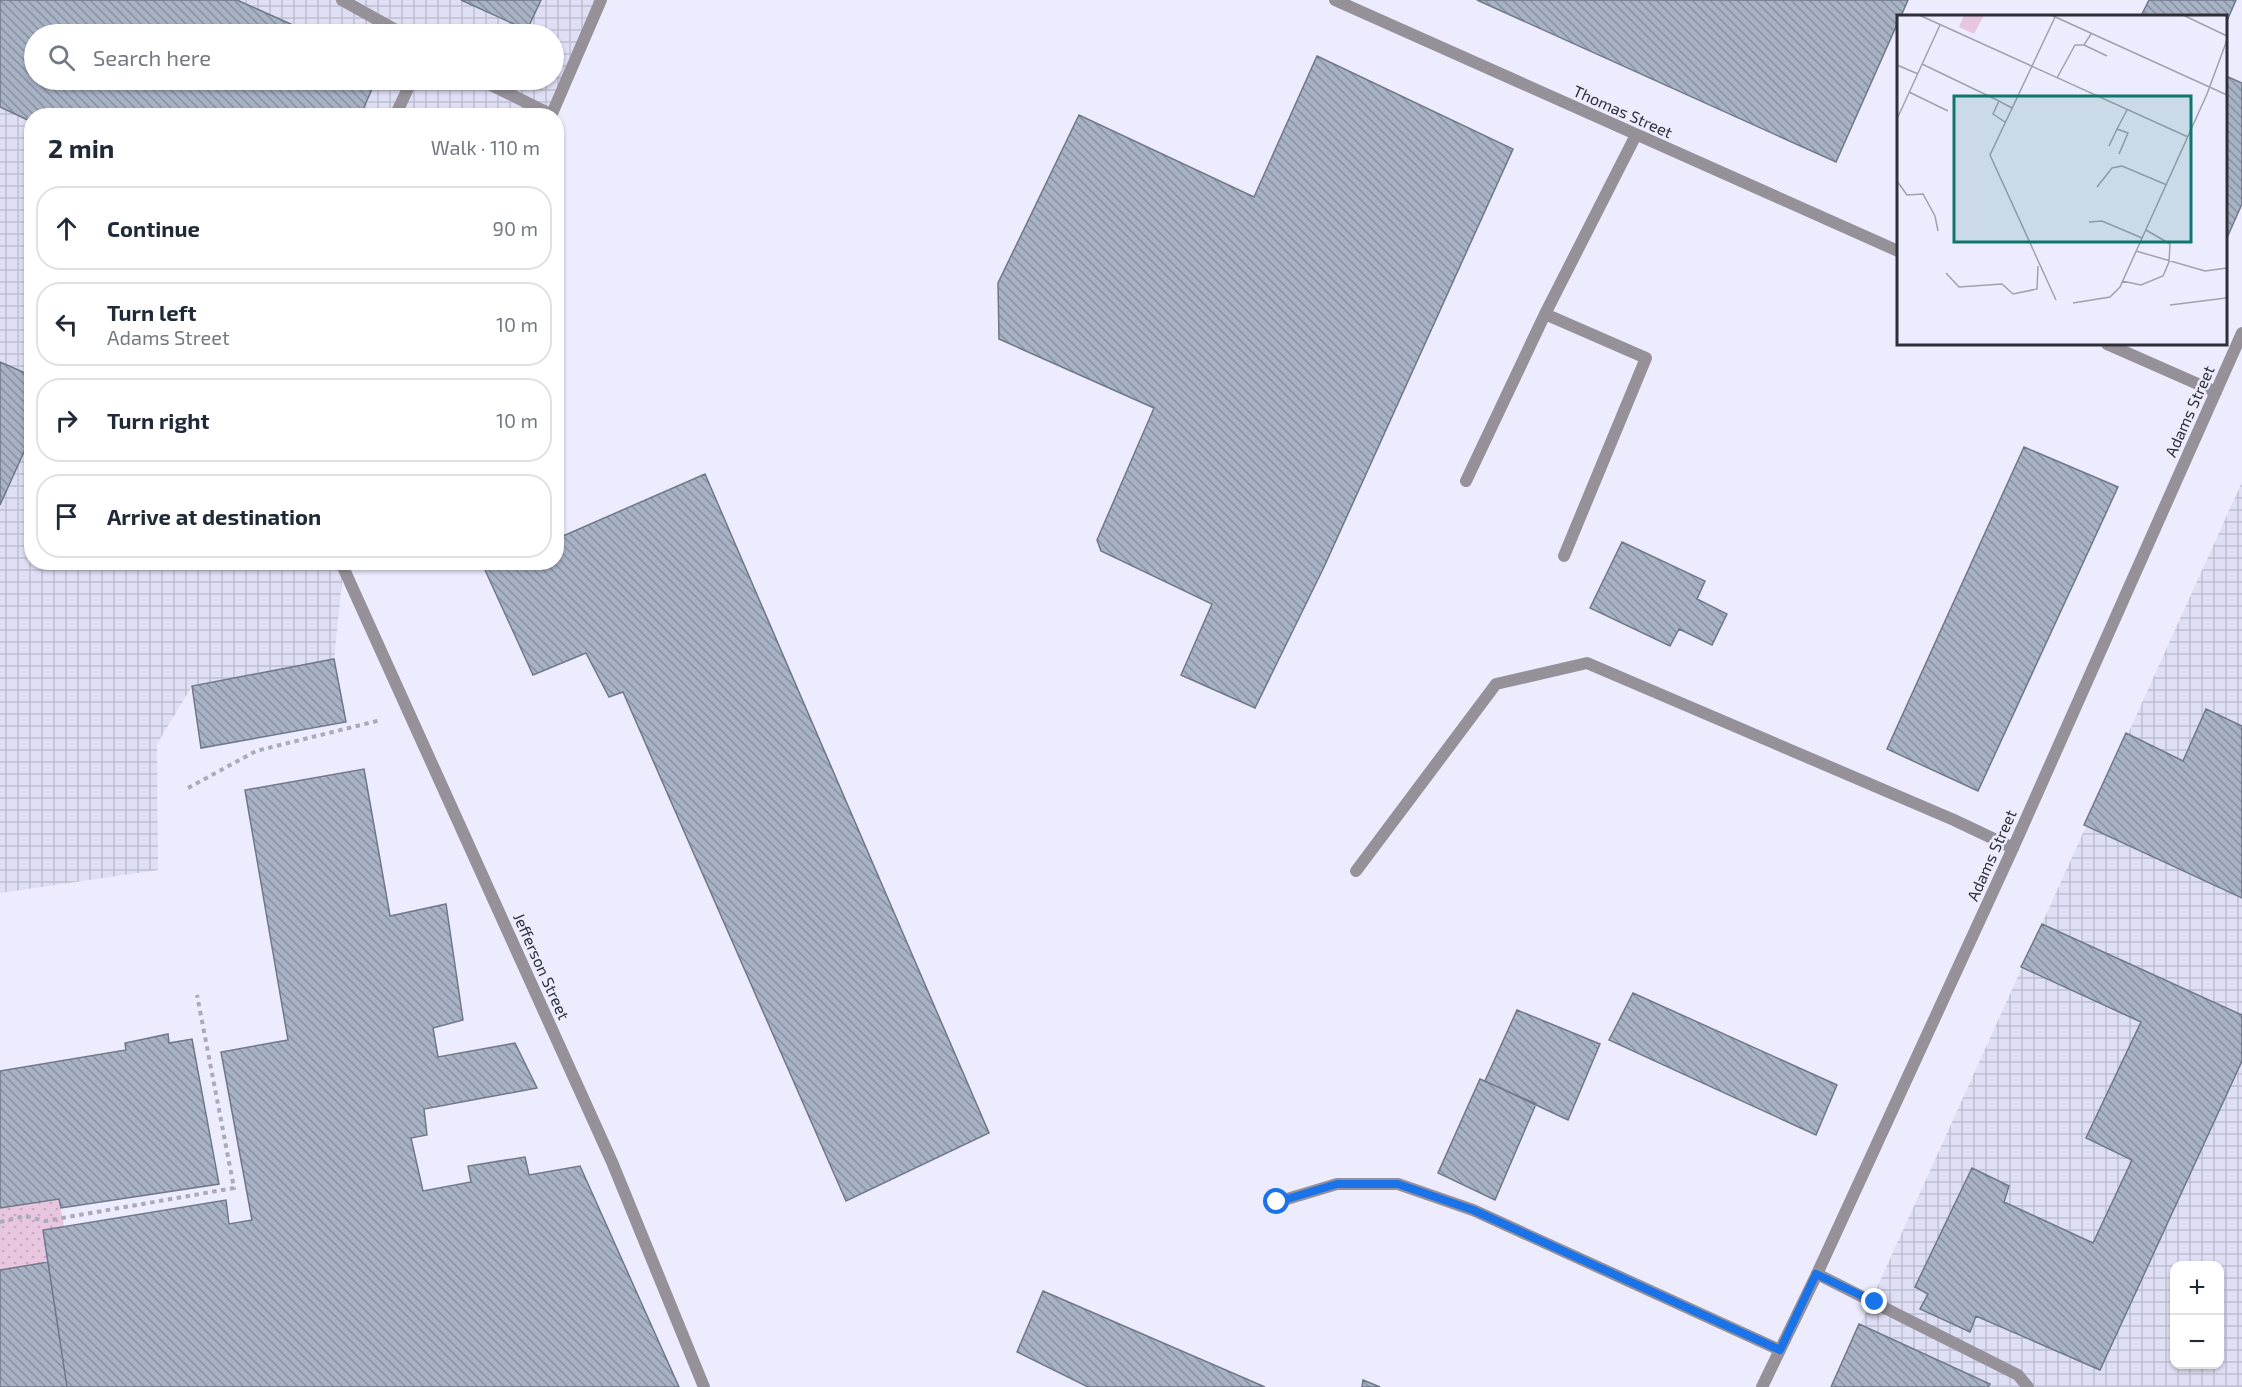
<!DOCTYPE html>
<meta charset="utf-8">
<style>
body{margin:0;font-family:"Exo 2",sans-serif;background:#f6f6f7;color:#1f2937}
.controls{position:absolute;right:18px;bottom:18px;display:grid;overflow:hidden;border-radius:12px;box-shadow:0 2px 4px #0004}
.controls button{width:54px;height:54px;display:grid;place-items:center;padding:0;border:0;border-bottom:2px solid #e0e1e3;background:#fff;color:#1f2937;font:30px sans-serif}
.stop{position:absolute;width:18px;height:18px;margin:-14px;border:4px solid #1a73e8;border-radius:50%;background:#fff}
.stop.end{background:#1a73e8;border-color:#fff;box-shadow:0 2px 6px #0008}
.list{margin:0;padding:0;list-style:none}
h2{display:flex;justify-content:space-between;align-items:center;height:78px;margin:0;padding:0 24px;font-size:26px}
h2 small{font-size:20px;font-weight:400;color:#747a83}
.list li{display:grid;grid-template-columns:39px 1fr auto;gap:18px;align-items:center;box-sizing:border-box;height:84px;margin:0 12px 12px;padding:0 12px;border:2px solid #e0e1e3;border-radius:24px}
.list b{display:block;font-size:22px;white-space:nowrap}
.list p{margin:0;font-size:20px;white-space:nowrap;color:#747a83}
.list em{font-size:20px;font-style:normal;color:#747a83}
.icon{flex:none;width:33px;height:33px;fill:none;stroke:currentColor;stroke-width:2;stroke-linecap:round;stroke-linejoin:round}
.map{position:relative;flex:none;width:2242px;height:1387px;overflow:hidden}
.search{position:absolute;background:#fff;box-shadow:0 2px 4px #0004;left:24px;top:24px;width:540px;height:66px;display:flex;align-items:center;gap:15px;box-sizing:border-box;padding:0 21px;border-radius:33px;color:#747a83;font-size:22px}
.panel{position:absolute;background:#fff;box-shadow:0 2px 4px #0004;left:24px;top:108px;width:540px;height:462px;border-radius:24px}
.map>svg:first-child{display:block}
</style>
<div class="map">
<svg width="2242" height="1387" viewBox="0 0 2242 1387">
<defs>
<pattern id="industrial-grid" width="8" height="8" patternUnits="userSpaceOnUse" patternTransform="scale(1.5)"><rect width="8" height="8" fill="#dedef4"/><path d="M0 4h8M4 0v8" fill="none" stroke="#bfbfd2"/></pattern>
<pattern id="park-dots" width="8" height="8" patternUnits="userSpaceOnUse" patternTransform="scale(1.5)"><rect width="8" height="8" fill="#e8c6e0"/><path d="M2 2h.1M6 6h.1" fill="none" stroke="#c7aac1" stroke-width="1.8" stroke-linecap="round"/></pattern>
<pattern id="building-back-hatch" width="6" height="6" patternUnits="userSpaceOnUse" patternTransform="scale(1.5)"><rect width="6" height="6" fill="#a8b2c5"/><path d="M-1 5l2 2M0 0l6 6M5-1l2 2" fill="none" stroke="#8991a1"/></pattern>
</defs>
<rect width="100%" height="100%" fill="#edecfe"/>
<path fill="url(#industrial-grid)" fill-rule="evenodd" d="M0 0H601L551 115 32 116V562L344 563 334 659 192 686 157 744 158 870 0 893ZM34 34H554V80H34Z
M2242 482V1387H1832ZM2174 1266H2220V1364H2174Z"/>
<path fill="url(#park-dots)" d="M59 1199 64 1227 44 1230 48 1262 0 1270V1208Z"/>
<path fill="url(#building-back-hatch)" stroke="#6f788a" stroke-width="1.5" d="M0 0H237L313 34H34V80H376L360 116H32V122L0 107Z
M461 0H541L527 30Z
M1477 0H1908L1901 16H1898V22L1836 162Z
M2149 0H2236L2226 23V16H2141Z
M1317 56 1513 149 1324 567 1255 708 1181 675 1212 604 1101 551 1097 540 1154 408 999 339 998 283 1079 115 1254 197Z
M2226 76 2242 83V204L2226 240Z
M0 362 32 376V434L0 505Z
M2024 447 2118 487 1978 791 1887 749Z
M705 474 989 1133 846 1201 623 692 609 697 586 653 533 675 485 570 503 562H556V539Z
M1622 542 1705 581 1697 599 1727 614 1712 645 1679 629 1670 646 1590 608Z
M334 659 346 722 201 748 192 686Z
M2206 709 2242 726V898L2084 825 2126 733 2183 761Z
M364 769 390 916 446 904 463 1020 433 1028 438 1057 515 1043 537 1088 424 1109 427 1135 411 1138 423 1191 471 1182 468 1166 525 1157 529 1175 580 1166 679 1387H67L43 1230 226 1200 229 1224 252 1220 221 1052 288 1040 245 790Z
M2042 924 2242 1015V1061L2100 1370 1976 1316 1970 1332 1920 1309 1928 1294 1915 1287 1972 1168 2009 1186 2004 1202 2093 1243 2132 1160 2086 1138 2141 1022 2021 967Z
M1633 993 1837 1085 1816 1135 1609 1040Z
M1517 1010 1600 1044 1568 1120 1485 1081Z
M168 1034 169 1043 192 1039 219 1184 61 1208 59 1199 0 1208V1071L126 1050 125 1043Z
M1480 1079 1536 1104 1495 1200 1438 1173Z
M48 1262 67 1387H0V1270Z
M1043 1291 1265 1387H1088L1017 1352Z
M1859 1324 1990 1384 1988 1387H1831Z
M1363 1380 1380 1387H1362Z"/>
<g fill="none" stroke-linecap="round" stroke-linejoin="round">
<path stroke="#abaab9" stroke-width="4" stroke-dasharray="4.5 4.5" stroke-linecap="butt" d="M188 788 256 751 381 720
M0 1222 25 1216 45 1221 234 1188 197 995"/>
<path stroke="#969199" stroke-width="12" d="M342 0 403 34
M481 80 552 115
M395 116 412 80
M1466 481 1545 314
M1564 556 1646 358 1545 314 1636 135
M1356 871 1496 684 1587 663 1954 820 2013 848
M1277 1202 1337 1184H1398L1473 1210 1780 1350
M1817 1274 2018 1375 2028 1387"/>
<path stroke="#969199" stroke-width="12" d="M1335 0 1898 251
M551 116 601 0
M2107 344 2216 392
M344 562 343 567 612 1162 704 1387
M1762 1387 1817 1274 2013 848 2242 333"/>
</g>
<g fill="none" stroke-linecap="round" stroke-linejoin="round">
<path stroke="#1a73e8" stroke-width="8" d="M1277 1202 1337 1184H1398L1473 1210 1780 1350 1816 1274 1875 1302"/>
</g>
<g text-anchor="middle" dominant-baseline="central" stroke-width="5" stroke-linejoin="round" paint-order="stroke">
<g font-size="16" fill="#2f2f37" stroke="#edecfe">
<text transform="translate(1623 111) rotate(24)">Thomas Street</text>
<text transform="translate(2189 411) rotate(-66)">Adams Street</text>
<text transform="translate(1991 855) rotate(-66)">Adams Street</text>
<text transform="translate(542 966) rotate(66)">Jefferson Street</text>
</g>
</g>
<g transform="translate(1897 15)">
<rect width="330" height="330" fill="#edecfe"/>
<path d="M67 0H87L77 19 62 12Z" fill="#e8c6e0"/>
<path fill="none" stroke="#a1a0ae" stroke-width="1.5" d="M22 0 291 122M154 0 330 80M286 0 330 21M187 30 210 41M25 49 102 86M0 50 21 59M160 63 178 30H187L194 19M12 77 51 96M0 104 43 10M108 107 96 99 102 86 115 93M212 131 220 114M222 139 231 118 220 114 230 95M0 166 10 180 26 179 38 201 41 216M200 172 215 153 225 151 270 170M192 207 205 206 245 223M239 236 308 256 330 253M49 258 62 272 105 269 116 279 140 274 141 251M225 266 244 270 266 261 272 247 273 229 249 215M159 285 93 140 159 0M176 288 213 282 223 272 310 79 330 25M273 290 329 283"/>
<path fill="#0f766e" fill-opacity="0.15" stroke="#0f766e" stroke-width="3" d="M57 81H294V227H57Z"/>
<rect width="330" height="330" fill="none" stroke="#2f2f37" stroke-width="3"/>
</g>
</svg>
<div class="controls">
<button>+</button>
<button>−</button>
</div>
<div class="stop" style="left:1277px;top:1202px"></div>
<div class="stop end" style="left:1875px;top:1302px"></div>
<div class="search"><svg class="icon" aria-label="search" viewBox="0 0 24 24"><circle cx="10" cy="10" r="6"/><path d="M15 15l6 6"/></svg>Search here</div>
<section class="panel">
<h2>2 min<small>Walk · 110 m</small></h2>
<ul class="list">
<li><svg class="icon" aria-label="ahead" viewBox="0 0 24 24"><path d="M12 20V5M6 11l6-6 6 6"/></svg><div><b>Continue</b></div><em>90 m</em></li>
<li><svg class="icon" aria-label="left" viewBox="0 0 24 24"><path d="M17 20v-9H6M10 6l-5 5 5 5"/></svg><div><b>Turn left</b><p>Adams Street</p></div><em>10 m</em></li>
<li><svg class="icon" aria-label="right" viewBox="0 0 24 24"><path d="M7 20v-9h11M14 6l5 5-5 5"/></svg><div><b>Turn right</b></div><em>10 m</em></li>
<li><svg class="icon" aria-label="arrive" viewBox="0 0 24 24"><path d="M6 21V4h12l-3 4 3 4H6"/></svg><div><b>Arrive at destination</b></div></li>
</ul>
</section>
</div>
